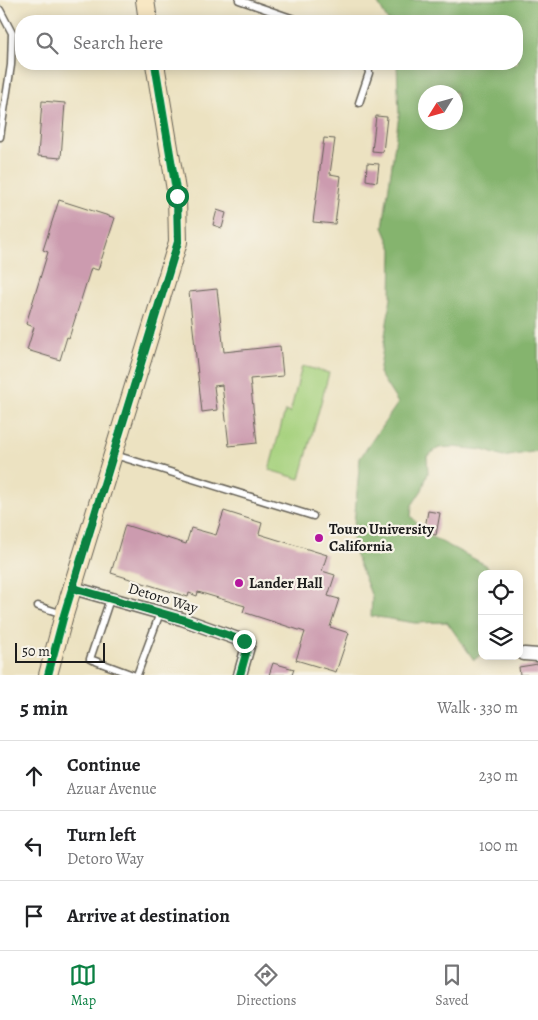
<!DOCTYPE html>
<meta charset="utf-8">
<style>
body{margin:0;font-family:Alegreya,serif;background:#f2f2f2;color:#202124}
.controls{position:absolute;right:15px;bottom:15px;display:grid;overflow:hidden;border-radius:10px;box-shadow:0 2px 12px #0003}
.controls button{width:45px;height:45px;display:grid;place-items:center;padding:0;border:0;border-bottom:1px solid #e0e0e0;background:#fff;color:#202124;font:25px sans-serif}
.compass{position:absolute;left:418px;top:85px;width:45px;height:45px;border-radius:50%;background:#fff;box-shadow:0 2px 12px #0003;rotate:233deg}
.scale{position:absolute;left:15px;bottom:12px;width:90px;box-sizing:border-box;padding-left:5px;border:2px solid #1c1c1c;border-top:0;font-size:14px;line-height:18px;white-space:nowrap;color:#1c1c1c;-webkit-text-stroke:4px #f7f3e8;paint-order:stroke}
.stop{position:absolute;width:15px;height:15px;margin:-11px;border:4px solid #0b8043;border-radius:50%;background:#fff}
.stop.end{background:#0b8043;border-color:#fff;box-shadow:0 1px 5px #0008}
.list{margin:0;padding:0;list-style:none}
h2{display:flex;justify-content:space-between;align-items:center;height:65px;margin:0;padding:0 20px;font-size:21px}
h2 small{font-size:16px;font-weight:400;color:#757577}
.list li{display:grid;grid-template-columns:32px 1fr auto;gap:15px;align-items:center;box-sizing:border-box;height:70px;padding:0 20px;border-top:1px solid #e0e0e0}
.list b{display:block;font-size:19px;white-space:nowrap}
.list p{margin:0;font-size:16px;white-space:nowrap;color:#757577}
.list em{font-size:16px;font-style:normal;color:#757577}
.icon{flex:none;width:28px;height:28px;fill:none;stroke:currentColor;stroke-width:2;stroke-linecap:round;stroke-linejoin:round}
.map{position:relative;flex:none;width:538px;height:675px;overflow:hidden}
.search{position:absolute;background:#fff;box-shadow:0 2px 12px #0003;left:15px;right:15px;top:15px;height:55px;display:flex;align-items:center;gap:12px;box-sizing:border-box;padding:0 18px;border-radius:20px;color:#757577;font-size:19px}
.sheet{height:275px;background:#fff}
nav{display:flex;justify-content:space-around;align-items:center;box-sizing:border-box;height:70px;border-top:1px solid #e0e0e0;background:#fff;font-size:14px;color:#757577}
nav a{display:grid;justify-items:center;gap:2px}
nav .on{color:#0b8043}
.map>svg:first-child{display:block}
</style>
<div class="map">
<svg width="538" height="675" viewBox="0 0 538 675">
<rect width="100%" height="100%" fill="#f7f3e8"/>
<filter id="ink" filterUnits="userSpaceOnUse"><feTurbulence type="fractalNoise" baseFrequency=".02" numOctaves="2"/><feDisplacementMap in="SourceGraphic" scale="10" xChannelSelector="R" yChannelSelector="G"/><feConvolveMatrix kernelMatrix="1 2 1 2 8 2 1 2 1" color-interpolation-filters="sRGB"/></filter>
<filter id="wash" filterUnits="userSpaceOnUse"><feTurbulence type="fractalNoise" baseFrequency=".0096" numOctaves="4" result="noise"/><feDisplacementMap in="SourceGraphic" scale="20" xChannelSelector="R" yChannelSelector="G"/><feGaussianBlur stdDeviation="1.12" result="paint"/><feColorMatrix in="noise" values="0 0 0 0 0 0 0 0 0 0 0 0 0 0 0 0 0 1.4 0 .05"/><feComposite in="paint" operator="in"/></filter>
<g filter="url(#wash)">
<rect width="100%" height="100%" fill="#ece2c1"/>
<path fill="#a7d27f" stroke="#62774e" d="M302 366 329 373 300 479 269 470 285 411 290 413Z"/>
<path fill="#85b46e" stroke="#506845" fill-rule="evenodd" d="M376 0H538V451L503 457 483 450 452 447 439 448 427 456 428 473 422 490 412 505 411 516 426 534 486 565 491 574H482V654L474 660 447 622 415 623 371 616 372 597 352 546 360 458 398 403 379 373 391 298 392 249 383 227 399 115 397 64H517V21H388ZM426 92H456V122H426Z"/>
<g id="blocks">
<path fill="#cc9baf" d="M42 101 65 103 61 158 38 156Z
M376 116 387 117 383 152 372 151Z
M324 138 335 139 330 174 341 176 335 224 313 222Z
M367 163 379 164 377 182 366 180Z
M59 200 115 218 98 270 91 268 69 338 67 337 60 360 27 350 34 327 26 324 48 252 43 250Z
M217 210 226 213 222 228 213 225Z
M217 289 224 352 280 346 283 376 250 379 257 443 229 446 222 385 214 386 217 410 202 412 189 292Z
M224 511 262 523 259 534 327 555 322 571 335 575 328 596 339 599 330 627 349 633 336 672 296 660 305 632 243 612 245 606 198 592 197 596 189 593 188 597 111 573 125 525 186 544 191 528 216 535Z
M428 511 440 513 436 535 424 533Z
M273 663 294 669 292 675H269Z
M538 664V675H520L519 667Z"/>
</g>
</g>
<g filter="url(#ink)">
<use href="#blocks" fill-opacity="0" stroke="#656156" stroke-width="1"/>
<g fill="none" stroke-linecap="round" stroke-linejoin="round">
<defs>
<path id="lane" d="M239 0 300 21
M0 10 12 33 11 65 0 137
M359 103 369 73 368 64
M115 455 313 516
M110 599 90 659 133 675
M38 606 63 614
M137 675 160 613"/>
<path id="street" d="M73 588 182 619 249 643 240 675
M524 654 538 655"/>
<path id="secondary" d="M145 0 148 21
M48 675 64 615 178 242 177 196 155 64"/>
</defs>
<use href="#lane" stroke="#656156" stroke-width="9"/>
<use href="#street" stroke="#656156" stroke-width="15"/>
<use href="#secondary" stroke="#656156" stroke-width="20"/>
<use href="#lane" stroke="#fff" stroke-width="6"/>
<use href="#street" stroke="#fff" stroke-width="12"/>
<use href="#secondary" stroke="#f8e7c3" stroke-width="18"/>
<defs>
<path id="cycleway" d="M73 588 182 619 249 643 240 675
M48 675 64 615 178 242 177 196 155 64"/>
</defs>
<use href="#cycleway" stroke="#f7f3e8" stroke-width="11"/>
<use href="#cycleway" stroke="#00873e" stroke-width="8"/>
</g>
</g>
<g fill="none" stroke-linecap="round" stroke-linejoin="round" filter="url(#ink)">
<path stroke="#0b8043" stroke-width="6" d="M177 196 178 242 73 588 182 620 244 641"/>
</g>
<g fill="#b5179e" stroke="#f7f3e8" stroke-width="2">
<circle cx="319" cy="538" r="5"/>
<circle cx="239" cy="583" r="5"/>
</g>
<g text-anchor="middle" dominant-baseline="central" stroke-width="4.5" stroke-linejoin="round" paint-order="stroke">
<g font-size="15" font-weight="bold" fill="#1c1c1c" stroke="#f7f3e8" text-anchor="start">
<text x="329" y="529">Touro University<tspan x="329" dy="17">California</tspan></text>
<text x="249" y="583">Lander Hall</text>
</g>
<g font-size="15" fill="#1c1c1c" stroke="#f7f3e8">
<text transform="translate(163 598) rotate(17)">Detoro Way</text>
</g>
</g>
</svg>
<div class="controls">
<button><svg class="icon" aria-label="locate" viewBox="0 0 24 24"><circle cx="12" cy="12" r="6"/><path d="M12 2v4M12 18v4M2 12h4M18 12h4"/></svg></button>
<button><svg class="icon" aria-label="layers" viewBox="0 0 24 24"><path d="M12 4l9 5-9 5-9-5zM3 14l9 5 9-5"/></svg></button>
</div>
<svg class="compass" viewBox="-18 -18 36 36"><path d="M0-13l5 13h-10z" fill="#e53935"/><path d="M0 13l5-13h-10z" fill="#757577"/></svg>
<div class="scale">50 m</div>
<div class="stop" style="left:177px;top:196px"></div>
<div class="stop end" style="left:244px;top:641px"></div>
<div class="search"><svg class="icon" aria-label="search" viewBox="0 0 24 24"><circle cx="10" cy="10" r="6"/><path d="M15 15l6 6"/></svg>Search here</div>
</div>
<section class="sheet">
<h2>5 min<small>Walk · 330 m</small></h2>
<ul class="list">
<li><svg class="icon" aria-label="ahead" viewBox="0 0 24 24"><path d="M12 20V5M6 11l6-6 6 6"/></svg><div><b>Continue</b><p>Azuar Avenue</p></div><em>230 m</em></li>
<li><svg class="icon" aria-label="left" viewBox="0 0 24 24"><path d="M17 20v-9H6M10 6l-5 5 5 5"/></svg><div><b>Turn left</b><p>Detoro Way</p></div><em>100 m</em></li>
<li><svg class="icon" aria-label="arrive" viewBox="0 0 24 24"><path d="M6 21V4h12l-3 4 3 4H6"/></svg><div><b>Arrive at destination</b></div></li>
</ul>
</section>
<nav>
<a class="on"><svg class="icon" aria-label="map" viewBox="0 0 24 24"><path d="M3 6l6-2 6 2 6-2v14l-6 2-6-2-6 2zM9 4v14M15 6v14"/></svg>Map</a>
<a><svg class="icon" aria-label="directions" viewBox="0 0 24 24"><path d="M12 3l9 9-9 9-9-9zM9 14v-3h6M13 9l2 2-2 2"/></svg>Directions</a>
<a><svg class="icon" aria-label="saved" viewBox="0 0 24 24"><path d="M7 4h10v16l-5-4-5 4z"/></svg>Saved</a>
</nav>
